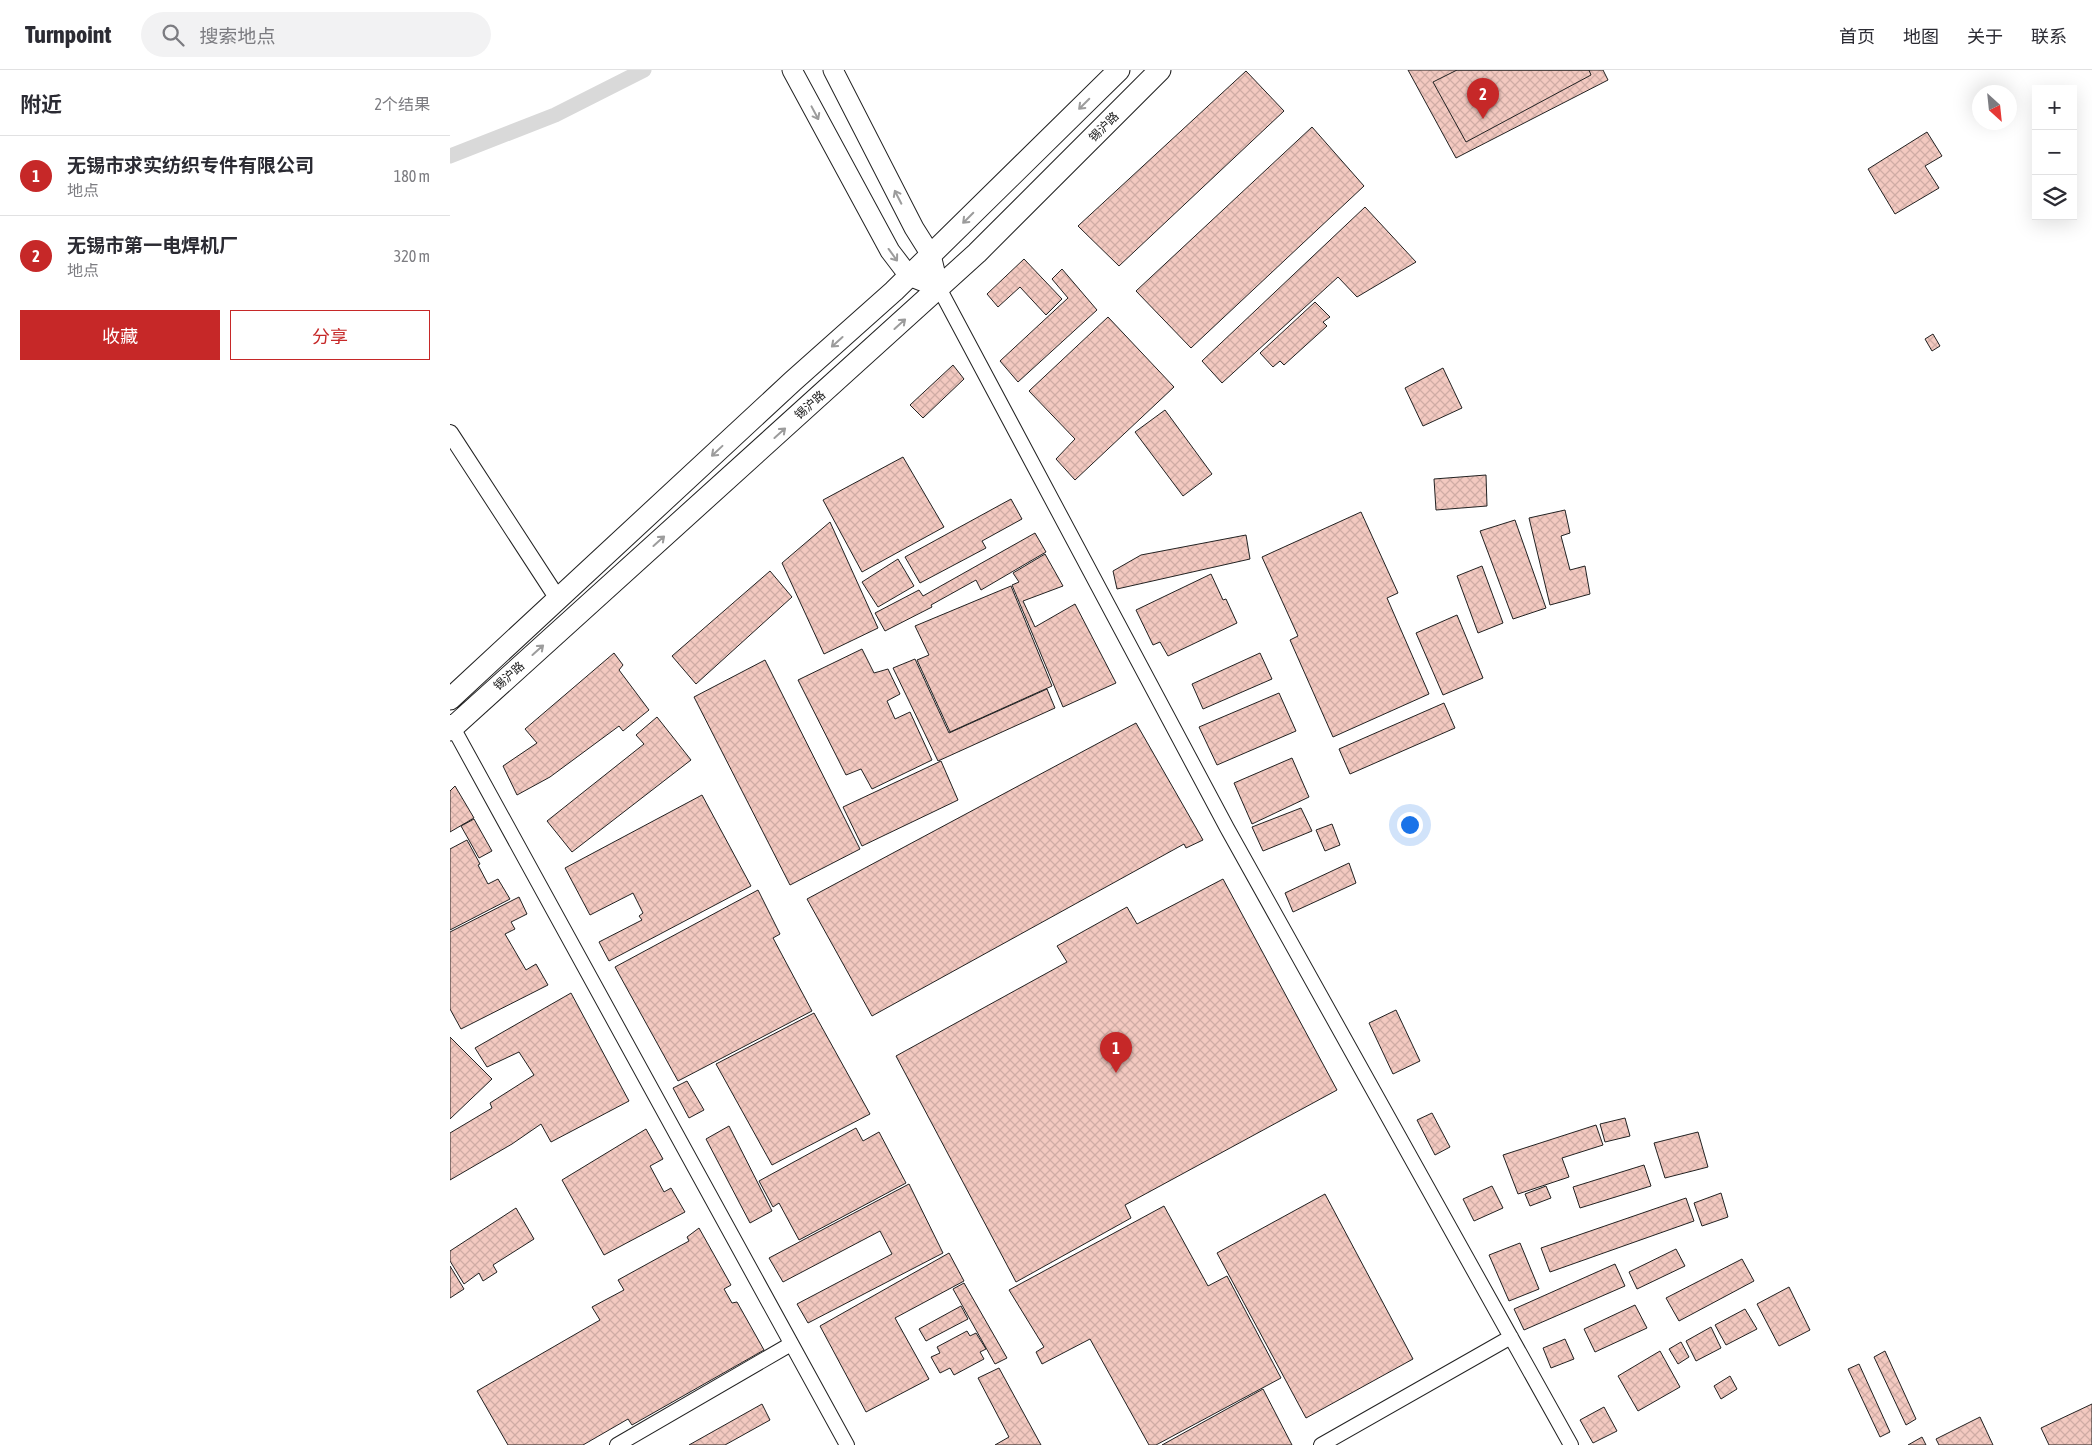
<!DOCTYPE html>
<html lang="zh">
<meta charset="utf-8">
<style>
body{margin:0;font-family:"Asap Condensed","Noto Sans SC",sans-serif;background:#f2f2f3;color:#2b2b33}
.controls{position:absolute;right:15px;top:15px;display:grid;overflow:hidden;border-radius:0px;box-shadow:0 5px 20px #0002}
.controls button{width:45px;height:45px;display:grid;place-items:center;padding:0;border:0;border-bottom:1px solid #e1e1e2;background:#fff;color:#2b2b33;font:25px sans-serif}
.compass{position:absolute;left:1522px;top:15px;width:45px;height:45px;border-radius:50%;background:#fff;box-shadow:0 5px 20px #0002;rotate:153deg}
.you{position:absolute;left:959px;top:754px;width:18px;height:18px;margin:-12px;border:4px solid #fff;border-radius:50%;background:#1a73e8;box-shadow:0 0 0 8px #1a73e833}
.badge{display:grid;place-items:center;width:32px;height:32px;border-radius:50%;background:#c62828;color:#fff;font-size:16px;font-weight:700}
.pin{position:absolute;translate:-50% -41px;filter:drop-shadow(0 1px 2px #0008)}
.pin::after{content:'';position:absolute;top:26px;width:18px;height:15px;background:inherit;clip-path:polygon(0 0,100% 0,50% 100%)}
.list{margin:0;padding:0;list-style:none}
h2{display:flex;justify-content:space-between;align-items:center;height:65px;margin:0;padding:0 20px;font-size:21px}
h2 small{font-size:16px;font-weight:400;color:#7c7c81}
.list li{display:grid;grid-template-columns:32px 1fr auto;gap:15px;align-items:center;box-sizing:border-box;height:80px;padding:0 20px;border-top:1px solid #e1e1e2}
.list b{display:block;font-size:19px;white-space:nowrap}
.list p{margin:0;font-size:16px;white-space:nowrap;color:#7c7c81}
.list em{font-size:16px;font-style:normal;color:#7c7c81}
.actions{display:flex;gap:10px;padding:15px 20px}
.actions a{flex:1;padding:11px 0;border:1px solid #c62828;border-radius:0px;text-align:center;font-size:18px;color:#c62828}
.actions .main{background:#c62828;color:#fff}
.icon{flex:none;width:28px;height:28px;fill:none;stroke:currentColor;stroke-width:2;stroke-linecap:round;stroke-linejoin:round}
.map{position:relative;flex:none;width:1642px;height:1375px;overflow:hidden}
header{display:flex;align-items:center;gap:30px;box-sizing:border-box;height:70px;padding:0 25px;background:#fff;border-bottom:1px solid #e1e1e2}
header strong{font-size:24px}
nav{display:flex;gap:28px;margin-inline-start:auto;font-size:18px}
.search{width:350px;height:45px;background:#f2f2f3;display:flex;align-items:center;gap:12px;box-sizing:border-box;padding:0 18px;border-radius:28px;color:#7c7c81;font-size:19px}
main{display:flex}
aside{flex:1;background:#fff}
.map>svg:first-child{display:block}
</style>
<header>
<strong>Turnpoint</strong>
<div class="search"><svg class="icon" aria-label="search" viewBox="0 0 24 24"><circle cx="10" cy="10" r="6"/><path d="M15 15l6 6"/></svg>搜索地点</div>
<nav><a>首页</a><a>地图</a><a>关于</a><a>联系</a></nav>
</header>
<main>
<aside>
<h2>附近<small>2个结果</small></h2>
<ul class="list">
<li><span class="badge">1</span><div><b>无锡市求实纺织专件有限公司</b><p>地点</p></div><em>180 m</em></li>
<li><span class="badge">2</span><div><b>无锡市第一电焊机厂</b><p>地点</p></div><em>320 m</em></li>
</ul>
<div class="actions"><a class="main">收藏</a><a>分享</a></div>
</aside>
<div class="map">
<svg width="1642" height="1375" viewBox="0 0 1642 1375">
<defs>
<pattern id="building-cross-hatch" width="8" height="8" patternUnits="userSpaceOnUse" patternTransform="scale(1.25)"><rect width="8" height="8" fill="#f3c9c0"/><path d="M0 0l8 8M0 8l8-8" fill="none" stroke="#d0aca5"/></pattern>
</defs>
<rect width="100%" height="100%" fill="#fff"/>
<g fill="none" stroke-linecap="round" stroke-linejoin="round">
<path stroke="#d9d9d9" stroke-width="15" d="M0 86 105 45 194 0"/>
</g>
<path fill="url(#building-cross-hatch)" stroke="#222" d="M958 0H1153L1158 10 1006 88Z
M1007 0H1139L1141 5 1016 72 983 12Z
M796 1 834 41 669 196 628 156Z
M862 57 914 116 741 278 686 221Z
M1477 62 1492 86 1475 96 1489 118 1445 144 1418 99Z
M915 137 966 192 907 227 888 207 772 313 752 291Z
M574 189 612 229 596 245 570 217 548 237 537 224Z
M612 199 647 240 568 312 550 291 618 228 602 209Z
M865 232 880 247 873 252 877 256 834 295 830 291 823 297 810 283Z
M658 247 724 317 625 410 606 389 625 369 579 321Z
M1483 264 1490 276 1482 281 1475 269Z
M503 295 514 309 473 348 460 335Z
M993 298 1012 338 973 356 955 318Z
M715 340 762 404 733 426 685 362Z
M453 387 494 457 412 502 373 430Z
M1036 405 1037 436 986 440 984 409Z
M561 429 572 449 532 471 536 478 470 513 455 487Z
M1115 440 1120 463 1111 466 1120 500 1135 496 1140 524 1100 535 1079 448Z
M911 442 948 523 937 528 979 624 883 667 840 570 848 566 812 487Z
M1065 450 1096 538 1063 549 1030 461Z
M380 452 428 558 374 584 332 493Z
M585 463 596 482 531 520 526 510 481 535 482 537 435 561 425 543 469 520 473 526Z
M796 465 800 489 667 519 663 501 691 485Z
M595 484 613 516 573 531 585 557 625 534 666 613 613 637 562 515 569 512 563 503Z
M448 489 464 516 428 537 412 512Z
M1032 496 1053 553 1028 563 1007 506Z
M320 501 342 527 246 614 222 586Z
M761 504 773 530 776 529 787 553 718 586 710 572 703 575 686 540Z
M561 516 602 616 500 662 467 590 479 585 465 556Z
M1007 545 1033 608 993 625 966 563Z
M412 579 424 603 438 599 450 624 437 631 445 649 460 642 482 690 422 719 411 699 396 705 348 610Z
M164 583 173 595 169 600 199 640 173 661 169 656 100 707 67 725 53 696 87 673 75 659Z
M810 583 822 609 753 639 742 614Z
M465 589 499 663 597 619 605 638 488 691 443 598Z
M315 590 410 779 340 815 244 627Z
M829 623 846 661 767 695 749 657Z
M994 633 1005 658 900 704 889 679Z
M207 647 241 690 122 782 97 751 194 674 186 665Z
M686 653 753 770 736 778 734 774 422 946 357 829Z
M842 688 859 727 802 754 784 713Z
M491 691 508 730 412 776 393 737Z
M5 716 24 748 0 762V721Z
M252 725 301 816 159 891 149 872 192 850 189 846 193 843 183 823 140 845 115 798Z
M851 738 862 761 813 781 802 757Z
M24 749 42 781 29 788 11 756Z
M882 754 890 775 875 781 866 760Z
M17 770 30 794 28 795 38 814 48 809 60 829 0 860V779Z
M899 793 906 813 843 842 835 823Z
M773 809 887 1020 675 1135 681 1148 566 1212 446 986 617 892 607 876 677 837 687 854Z
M308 820 330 864 323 868 362 941 228 1011 165 897Z
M69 827 77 844 61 852 65 859 55 864 76 900 86 894 98 915 11 959 0 939V862Z
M121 923 179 1031 101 1072 91 1054 62 1074 0 1110V1063L42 1038 40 1033 84 1005 69 982 37 997 25 978Z
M946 940 970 991 943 1004 919 953Z
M364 943 420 1044 322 1095 266 994Z
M0 967 42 1009 0 1049Z
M237 1011 254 1040 239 1048 223 1018Z
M982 1043 1000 1077 985 1085 967 1050Z
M1175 1048 1180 1066 1155 1072 1150 1054Z
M1146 1055 1153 1075 1112 1088 1119 1107 1068 1124 1053 1085Z
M279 1056 322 1141 300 1153 256 1069Z
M406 1058 413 1071 429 1062 456 1113 349 1170 329 1133 323 1137 309 1111Z
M196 1059 213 1089 200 1096 214 1122 221 1118 235 1142 154 1185 112 1110Z
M1248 1062 1258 1097 1215 1108 1204 1073Z
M1194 1095 1201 1116 1130 1138 1123 1117Z
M459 1114 493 1183 358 1253 347 1234 442 1184 430 1161 333 1212 319 1188Z
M1042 1116 1053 1138 1024 1151 1013 1129Z
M1096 1116 1101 1128 1080 1136 1075 1124Z
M1271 1123 1278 1147 1252 1156 1244 1133Z
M875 1124 963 1289 856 1348 767 1183Z
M1236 1128 1244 1151 1100 1202 1091 1178Z
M714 1136 758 1216 777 1206 831 1308 706 1375H699L640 1269 592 1294 586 1282 594 1277 559 1220Z
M66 1138 84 1169 43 1195 47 1202 33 1211 29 1203 14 1214 0 1191V1181Z
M249 1158 281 1215 274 1219 282 1233 287 1232 314 1280 182 1355 178 1349 133 1375H58L27 1321 150 1250 142 1237 174 1220 168 1210 239 1171 237 1167Z
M1070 1173 1089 1219 1059 1231 1039 1185Z
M1226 1179 1235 1196 1187 1219 1179 1202Z
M499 1183 514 1211 445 1248 479 1309 416 1342 370 1256Z
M1292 1189 1304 1211 1229 1251 1216 1228Z
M1165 1194 1175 1216 1074 1260 1064 1239Z
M0 1196 14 1219 0 1228Z
M514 1213 557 1288 545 1294 503 1219Z
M1339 1217 1360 1260 1329 1276 1307 1234Z
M1185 1235 1197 1258 1145 1282 1134 1259Z
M511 1236 518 1249 476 1271 469 1259Z
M1295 1239 1307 1259 1276 1275 1265 1255Z
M1261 1257 1271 1278 1246 1291 1236 1271Z
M517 1261 520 1266 526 1263 536 1279 530 1282 534 1289 504 1305 500 1298 490 1303 481 1287 490 1283 487 1277Z
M1115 1269 1124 1289 1101 1298 1093 1278Z
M1231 1272 1239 1287 1228 1294 1219 1279Z
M1210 1281 1230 1317 1188 1341 1168 1306Z
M1435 1281 1466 1349 1456 1355 1424 1287Z
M1409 1294 1440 1362 1430 1367 1398 1299Z
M549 1298 591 1375H545L559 1367 528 1308Z
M1280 1306 1287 1319 1271 1329 1264 1316Z
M813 1319 842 1375H712Z
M312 1334 320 1350 275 1375H239Z
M1642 1334V1375H1599L1591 1358Z
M1154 1337 1167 1361 1143 1373 1130 1350Z
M1530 1347 1543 1375H1489L1486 1369Z
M1472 1367 1476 1375H1458Z"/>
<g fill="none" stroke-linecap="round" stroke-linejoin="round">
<defs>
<path id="minor" d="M489 218 777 758 1121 1375
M0 652 397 1375
M167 1375 341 1274
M871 1375 1061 1267"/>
<path id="tertiary" d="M0 363 108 529"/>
<path id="secondary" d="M342 0 440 181 459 206 489 218
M383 0 464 158 481 185 489 218"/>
<path id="primary" d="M0 629 343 311 444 221 669 0
M0 660 527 183 710 0"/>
</defs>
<use href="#minor" stroke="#222" stroke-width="16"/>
<use href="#tertiary" stroke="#222" stroke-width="18"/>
<use href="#secondary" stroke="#222" stroke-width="21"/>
<use href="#primary" stroke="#222" stroke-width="23"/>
<use href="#minor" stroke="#fff" stroke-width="14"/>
<use href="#tertiary" stroke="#fff" stroke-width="16"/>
<use href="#secondary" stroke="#fff" stroke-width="19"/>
<use href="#primary" stroke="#fff" stroke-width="21"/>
</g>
<defs><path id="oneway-shaft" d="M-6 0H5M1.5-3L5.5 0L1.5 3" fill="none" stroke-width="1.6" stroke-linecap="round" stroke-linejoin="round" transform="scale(1.25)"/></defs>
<g stroke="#9c9c9c">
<use href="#oneway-shaft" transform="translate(634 34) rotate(135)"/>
<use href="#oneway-shaft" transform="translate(365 43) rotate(62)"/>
<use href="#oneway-shaft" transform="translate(448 127) rotate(-117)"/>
<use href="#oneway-shaft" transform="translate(518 148) rotate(135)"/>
<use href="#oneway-shaft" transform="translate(443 185) rotate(54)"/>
<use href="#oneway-shaft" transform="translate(450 254) rotate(-42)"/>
<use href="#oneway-shaft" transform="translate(387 272) rotate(138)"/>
<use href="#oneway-shaft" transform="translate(330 363) rotate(-42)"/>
<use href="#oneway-shaft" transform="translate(267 381) rotate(137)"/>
<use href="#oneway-shaft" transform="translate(209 471) rotate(-42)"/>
<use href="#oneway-shaft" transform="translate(88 580) rotate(-42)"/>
</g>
<g text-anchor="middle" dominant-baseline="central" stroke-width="4" stroke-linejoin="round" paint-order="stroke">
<g font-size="12" fill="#222" stroke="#fff">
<text transform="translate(654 57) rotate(-45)">锡沪路</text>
<text transform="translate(360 335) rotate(-42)">锡沪路</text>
<text transform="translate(59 606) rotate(-42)">锡沪路</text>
</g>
</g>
</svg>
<div class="controls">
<button>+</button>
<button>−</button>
<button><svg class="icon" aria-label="layers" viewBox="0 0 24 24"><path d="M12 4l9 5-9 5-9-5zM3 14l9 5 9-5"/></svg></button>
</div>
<svg class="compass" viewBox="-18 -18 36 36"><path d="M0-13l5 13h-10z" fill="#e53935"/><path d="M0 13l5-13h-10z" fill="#7c7c81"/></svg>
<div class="you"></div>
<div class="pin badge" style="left:666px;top:1003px">1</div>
<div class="pin badge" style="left:1033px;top:49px">2</div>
</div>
</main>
